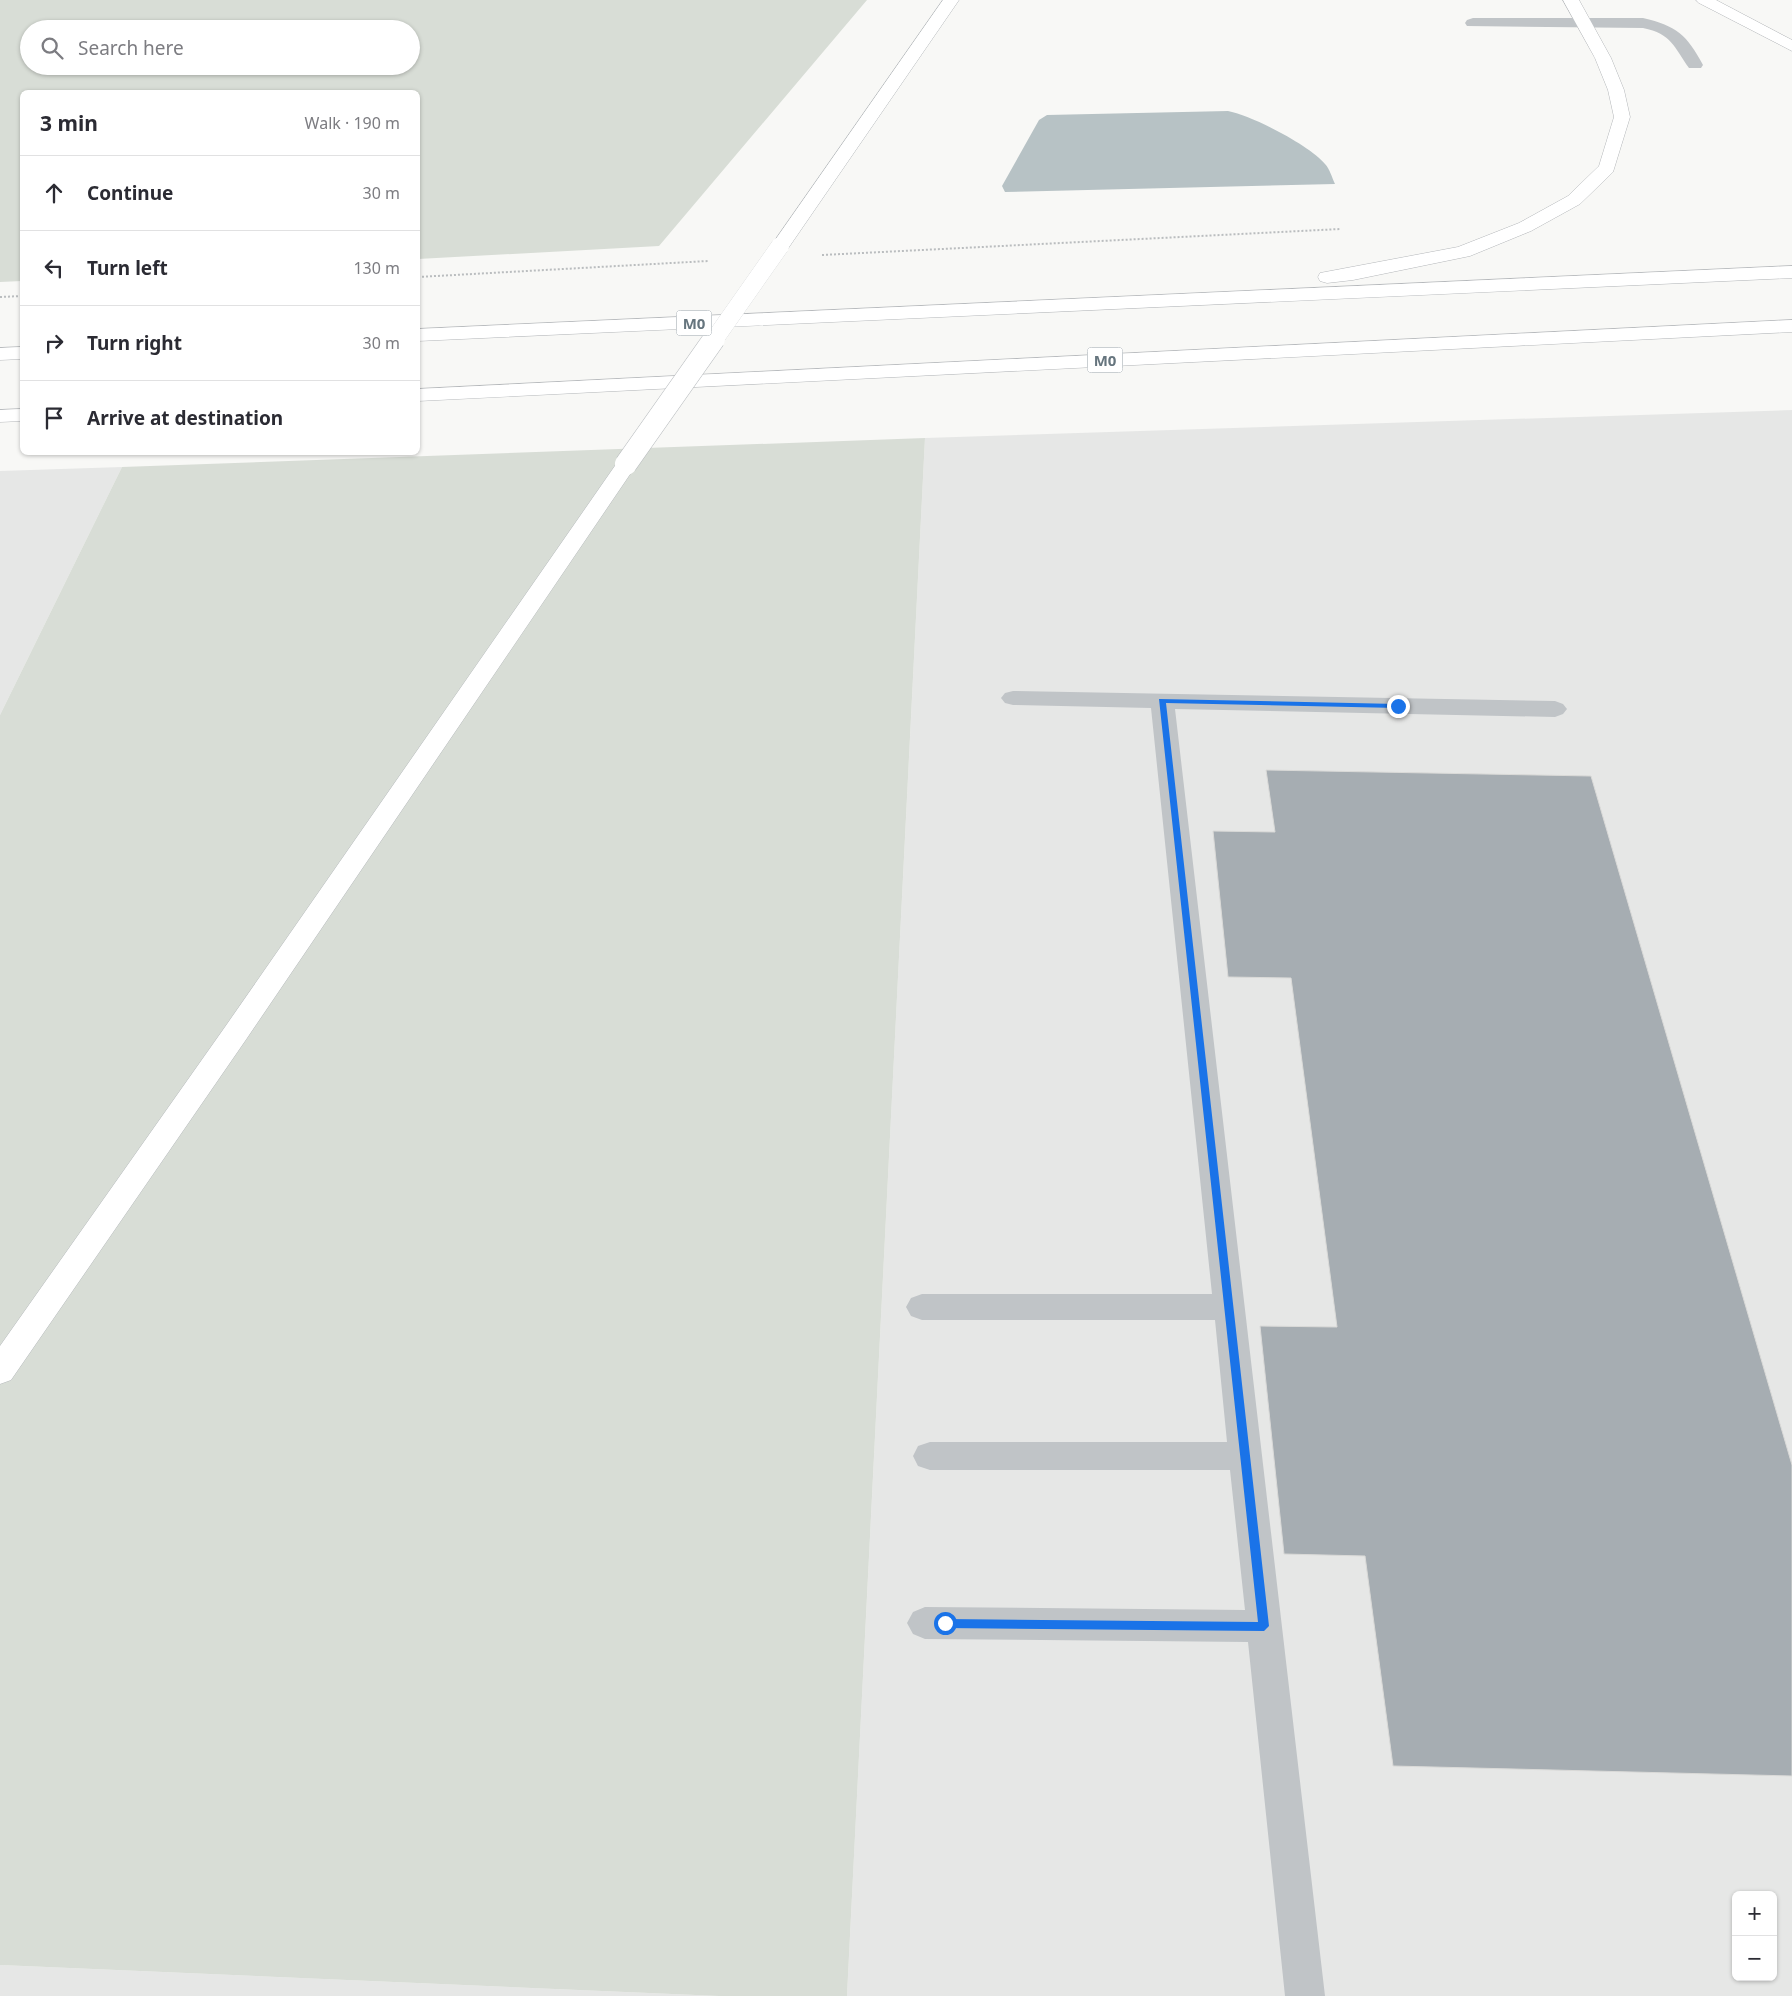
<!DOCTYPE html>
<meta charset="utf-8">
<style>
body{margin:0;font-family:"Noto Sans",sans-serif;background:#f7f7f7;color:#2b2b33}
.controls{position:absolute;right:15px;bottom:15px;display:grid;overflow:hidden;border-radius:8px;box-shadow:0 1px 4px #0004}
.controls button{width:45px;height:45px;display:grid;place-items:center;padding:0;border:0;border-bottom:1px solid #e1e1e2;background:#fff;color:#2b2b33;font:25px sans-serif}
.stop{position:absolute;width:15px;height:15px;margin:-11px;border:4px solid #1a73e8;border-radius:50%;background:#fff}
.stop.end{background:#1a73e8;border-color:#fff;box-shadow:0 1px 5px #0008}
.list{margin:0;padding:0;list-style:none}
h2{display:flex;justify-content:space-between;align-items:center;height:65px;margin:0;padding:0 20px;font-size:21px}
h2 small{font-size:16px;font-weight:400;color:#7c7c81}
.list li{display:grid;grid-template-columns:32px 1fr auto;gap:15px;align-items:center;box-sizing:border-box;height:75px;padding:0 20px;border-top:1px solid #e1e1e2}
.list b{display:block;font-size:19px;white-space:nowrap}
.list em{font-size:16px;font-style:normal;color:#7c7c81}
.icon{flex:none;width:28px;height:28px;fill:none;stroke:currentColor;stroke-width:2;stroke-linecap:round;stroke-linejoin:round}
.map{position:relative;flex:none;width:1792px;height:1996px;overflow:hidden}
.search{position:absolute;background:#fff;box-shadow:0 1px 4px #0004;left:20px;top:20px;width:400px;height:55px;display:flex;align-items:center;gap:12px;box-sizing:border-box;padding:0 18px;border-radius:28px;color:#7c7c81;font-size:19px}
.panel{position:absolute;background:#fff;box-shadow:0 1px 4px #0004;left:20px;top:90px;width:400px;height:365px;border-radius:8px}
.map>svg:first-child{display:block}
</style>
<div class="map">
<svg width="1792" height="1996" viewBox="0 0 1792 1996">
<rect width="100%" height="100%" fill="#f8f8f6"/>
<path fill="#e6e7e6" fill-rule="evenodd" d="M1792 410V1996H847L925 438ZM1736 1895H1773V1977H1736Z
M122 467 0 715V471Z
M0 1965 719 1996H0Z"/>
<path fill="#d8ddd6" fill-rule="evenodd" d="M0 0H867L659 246 418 259V92H22V281L0 282ZM29 29H411V66H29Z
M925 438 847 1996H719L0 1965V715L122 467Z"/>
<path fill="#b7c2c5" d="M1228 111C1251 115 1311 146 1325 164 1330 169 1332 178 1335 184L1005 192 1002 186 1039 120 1047 115Z"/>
<path fill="#a6adb2" stroke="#dadad8" d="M1266 770 1591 776 1792 1465V1776L1393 1766 1365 1556 1284 1554 1260 1326 1337 1327 1291 978 1228 977 1213 831 1275 832Z"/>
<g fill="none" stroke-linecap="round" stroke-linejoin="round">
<defs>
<path id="major" d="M943 0H959L787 250 780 252 773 250 771 246Z
M626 458 633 460 637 464 245 1041 11 1380 0 1384V1346L225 1027 619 460Z"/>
<path id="highway" d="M1563 0H1579L1611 58 1624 90 1630 117 1613 172 1580 204 1531 231 1470 256 1353 280 1327 283 1320 281 1318 277 1320 273 1458 247 1519 223 1568 196 1599 166 1614 117 1608 90 1595 58Z
M1696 0H1716L1792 40V51L1699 3Z
M1792 266V278L418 341V329Z
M1792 320V332L418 401V389Z
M22 347V359L0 360V348Z
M22 409V421L0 422V410Z"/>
</defs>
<use href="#major" stroke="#b4b8bb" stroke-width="1"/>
<use href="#highway" stroke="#b4b7ba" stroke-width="1"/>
<path stroke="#babdbf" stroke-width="2" stroke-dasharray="2 2" stroke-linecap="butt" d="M822 255 1340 229
M418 277 708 261
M0 297 22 296"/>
<path fill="#c0c4c7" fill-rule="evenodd" d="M1473 18H1643C1677 26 1687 35 1703 65L1701 68H1689C1674 47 1672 34 1643 28L1467 26 1465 23 1467 20Z
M1013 691 1555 701 1563 704 1567 709 1563 714 1555 717 1175 709 1325 1996H1285L1248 1642 925 1639 913 1634 907 1623 913 1612 925 1607 1245 1610 1230 1470H930L918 1466 913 1456 918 1446 930 1442H1227L1215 1320H922L911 1316 906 1307 911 1298 922 1294H1212L1151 708 1013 705 1005 703 1001 698 1005 693Z"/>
<use href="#major" fill="#fff" fill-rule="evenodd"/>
<use href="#highway" fill="#fff" fill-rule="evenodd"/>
<defs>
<path id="major-bridge-far1" d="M714 340 780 246"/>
<path id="major-bridge" d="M626 464 714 339"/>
</defs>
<use href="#major-bridge-far1" stroke="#b4b8bb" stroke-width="18" stroke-linecap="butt"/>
<use href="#major-bridge" stroke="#b4b8bb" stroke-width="23" stroke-linecap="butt"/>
<use href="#major-bridge-far1" stroke="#fff" stroke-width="18"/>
<use href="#major-bridge" stroke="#fff" stroke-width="22"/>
</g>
<path fill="#1a73e8" d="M1159 699 1398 704 1401 706 1398 708 1166 703 1269 1626 1264 1631 945 1628 940 1623 945 1619 1258 1622Z"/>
<g text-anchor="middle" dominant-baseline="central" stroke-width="5" stroke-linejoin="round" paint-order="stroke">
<g fill="#fff" stroke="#949ea5" stroke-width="1">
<rect x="676.5" y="310.5" width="35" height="25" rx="4"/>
<rect x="1087.5" y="347.5" width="35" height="25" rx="4"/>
</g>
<g font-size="15" font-weight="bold" fill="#66757e">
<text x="694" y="323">M0</text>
<text x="1105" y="360">M0</text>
</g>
</g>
</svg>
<div class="controls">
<button>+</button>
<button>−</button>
</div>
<div class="stop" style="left:945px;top:1623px"></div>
<div class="stop end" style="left:1398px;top:706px"></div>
<div class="search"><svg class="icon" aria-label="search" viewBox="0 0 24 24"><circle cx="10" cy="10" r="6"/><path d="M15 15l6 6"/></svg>Search here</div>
<section class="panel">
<h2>3 min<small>Walk · 190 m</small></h2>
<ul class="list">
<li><svg class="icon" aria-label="ahead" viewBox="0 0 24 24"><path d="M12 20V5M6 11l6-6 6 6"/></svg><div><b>Continue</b></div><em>30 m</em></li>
<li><svg class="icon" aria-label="left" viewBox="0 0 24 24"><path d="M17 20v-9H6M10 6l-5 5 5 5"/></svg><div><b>Turn left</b></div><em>130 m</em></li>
<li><svg class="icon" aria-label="right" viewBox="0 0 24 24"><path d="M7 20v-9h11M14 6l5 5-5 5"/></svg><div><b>Turn right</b></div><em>30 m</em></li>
<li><svg class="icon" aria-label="arrive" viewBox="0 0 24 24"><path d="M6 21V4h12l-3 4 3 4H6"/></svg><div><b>Arrive at destination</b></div></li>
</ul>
</section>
</div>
